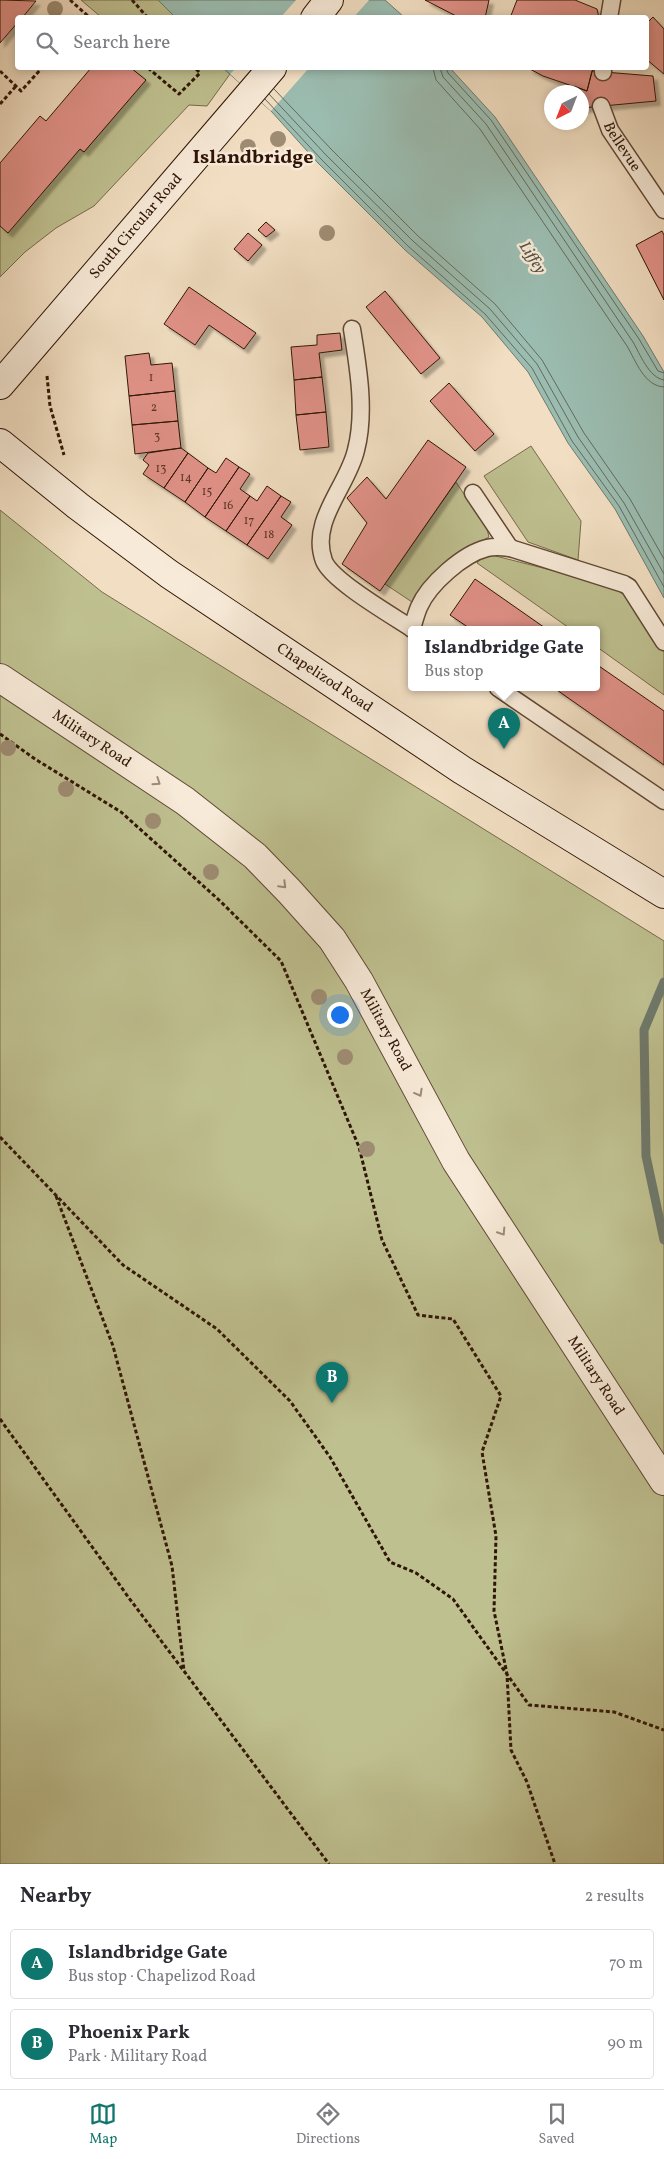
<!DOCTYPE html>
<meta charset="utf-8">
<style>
body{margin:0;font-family:Vollkorn,serif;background:#f2f2f3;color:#2b2b33}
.compass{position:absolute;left:544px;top:85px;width:45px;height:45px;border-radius:50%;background:#fff;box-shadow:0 2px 8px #0003;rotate:222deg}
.you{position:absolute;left:339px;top:1014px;width:18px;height:18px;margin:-12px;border:4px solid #fff;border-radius:50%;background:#1a73e8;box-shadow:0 0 0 8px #1a73e833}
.badge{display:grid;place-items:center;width:32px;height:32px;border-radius:50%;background:#0f766e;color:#fff;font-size:16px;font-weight:700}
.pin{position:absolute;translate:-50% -41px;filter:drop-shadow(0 1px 2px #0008)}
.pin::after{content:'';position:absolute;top:26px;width:18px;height:15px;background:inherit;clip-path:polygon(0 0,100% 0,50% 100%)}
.popup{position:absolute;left:408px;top:626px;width:192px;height:65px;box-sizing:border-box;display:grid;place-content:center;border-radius:5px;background:#fff;filter:drop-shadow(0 1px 4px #0005);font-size:16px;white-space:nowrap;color:#7c7c81}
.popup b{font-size:19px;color:#2b2b33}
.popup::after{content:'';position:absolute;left:50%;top:100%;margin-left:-10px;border:10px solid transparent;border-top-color:#fff}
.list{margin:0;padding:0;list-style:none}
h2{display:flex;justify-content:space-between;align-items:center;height:65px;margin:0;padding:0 20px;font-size:21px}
h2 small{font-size:16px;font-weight:400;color:#7c7c81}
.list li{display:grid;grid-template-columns:32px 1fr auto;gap:15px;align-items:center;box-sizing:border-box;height:70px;margin:0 10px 10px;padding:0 10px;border:1px solid #e1e1e2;border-radius:5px}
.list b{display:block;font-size:19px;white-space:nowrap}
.list p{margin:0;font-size:16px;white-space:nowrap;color:#7c7c81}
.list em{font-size:16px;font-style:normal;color:#7c7c81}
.icon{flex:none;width:28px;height:28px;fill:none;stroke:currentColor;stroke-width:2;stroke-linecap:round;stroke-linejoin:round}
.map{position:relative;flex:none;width:664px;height:1864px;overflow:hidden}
.search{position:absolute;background:#fff;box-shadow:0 2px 8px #0003;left:15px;right:15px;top:15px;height:55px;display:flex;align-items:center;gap:12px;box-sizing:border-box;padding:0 18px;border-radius:5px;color:#7c7c81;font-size:19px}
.sheet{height:225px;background:#fff}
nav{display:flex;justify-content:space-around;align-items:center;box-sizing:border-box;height:70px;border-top:1px solid #e1e1e2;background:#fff;font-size:14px;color:#7c7c81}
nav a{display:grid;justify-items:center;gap:2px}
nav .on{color:#0f766e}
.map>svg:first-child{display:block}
</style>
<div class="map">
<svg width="664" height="1864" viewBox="0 0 664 1864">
<defs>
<filter id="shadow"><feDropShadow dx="4.5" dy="4.5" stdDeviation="1" flood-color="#0004"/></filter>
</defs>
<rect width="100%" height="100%" fill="#f2dfc3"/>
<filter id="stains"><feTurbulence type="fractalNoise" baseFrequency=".004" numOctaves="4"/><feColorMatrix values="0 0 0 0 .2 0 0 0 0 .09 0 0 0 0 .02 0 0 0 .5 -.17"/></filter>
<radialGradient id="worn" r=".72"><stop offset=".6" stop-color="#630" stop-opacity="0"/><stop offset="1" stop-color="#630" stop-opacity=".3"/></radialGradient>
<path fill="#bfc090" stroke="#776a4a" d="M81 0H158L175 17H101Z
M131 68H223L230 74 207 106 189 105 94 206 56 228 25 252 0 277V226L80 149 84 152 145 80Z
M531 446 581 521 578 560 528 542 484 476Z
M456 482 487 529 489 537 452 557 430 578 412 602 385 584Z
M0 510 102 592 664 941V1864H0Z
M484 553 625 589 664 652V695L597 647 596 630H572L477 563Z"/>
<path fill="#9bbdb1" stroke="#707a6c" d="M158 0H385L404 17H175Z
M223 68H450L495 117 643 336 664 372V598L615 509 568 443 528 372 482 317 405 250 318 163 271 111Z"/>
<path fill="#f2dfc3" d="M296 0H369L353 18 281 17Z
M236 68H309L271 111 230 74Z"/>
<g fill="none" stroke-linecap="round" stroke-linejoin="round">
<path stroke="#65695b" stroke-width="1" d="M433 68 436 80 480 129 627 346C636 361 644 386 664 387
M440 68 443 77 486 124 633 342C640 354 649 378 664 380
M446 68 448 73 491 120 639 339 658 371 664 373
M274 89 332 150 418 236 495 304 542 360 584 433 630 499 664 559
M269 94 326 155 413 241 490 309 537 364 578 437 624 503 664 574
M265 99 322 160 408 246 485 314 532 368 572 441 619 506 664 587"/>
<path stroke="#707a6c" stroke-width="9" d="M664 982 644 1030 646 1156 664 1240"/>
</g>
<path fill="#e29289" stroke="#2f1505" filter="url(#shadow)" d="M0 0 36 1 22 18H18V22L0 43Z
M425 0H489L485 18H460Z
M517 0H575L597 9 599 18H510Z
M653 17 664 29V74L646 59V24Z
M91 68H131L146 80 84 152 80 149 8 233 0 226V163L40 116 46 121Z
M528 68H593L587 91 543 76Z
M592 71 653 76 656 101 582 108V92H573L574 86 587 91Z
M266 222 275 230 266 237 258 230Z
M662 231 664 235V300L636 245Z
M248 233 262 245 248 261 234 249Z
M189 287 256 333 244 349 209 325 195 345 164 324Z
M385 291 440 358 421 374 366 307Z
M340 333 342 350 319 353 322 377 294 380 291 347 317 345V335Z
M149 353 151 365 172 363 175 391 129 396 125 356Z
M322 377 326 412 296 415 294 380Z
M449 383 494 434 475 451 430 401Z
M175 391 178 421 132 425 129 396Z
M326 412 329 447 300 450 296 415Z
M178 421 181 448 135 454 132 425Z
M428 440 466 467 380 591 342 564 367 523 347 498 367 477 386 499Z
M181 448 188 453 164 488 143 474 149 465 143 460 148 453Z
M188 453 208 468 185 502 164 488Z
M226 458 239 467 205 517 185 502 208 468 216 473Z
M239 467 250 474 240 489 250 496 226 531 205 517Z
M267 486 281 496 247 545 226 531 250 496 257 501Z
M281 496 291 502 281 517 292 525 268 559 247 545Z
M475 579 548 630H472L450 615Z
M596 664 664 711V765L554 688H596Z"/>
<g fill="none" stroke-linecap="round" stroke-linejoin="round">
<defs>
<g id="lane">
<path d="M609 18 612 0"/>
<path d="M603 72V68"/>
<path id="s1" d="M601 106 610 130 664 210"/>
<path d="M352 329C358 366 366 412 356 450 348 486 309 521 324 561 332 581 393 616 414 630"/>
<path d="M473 493 510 548"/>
<path d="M412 629C414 622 416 614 419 607 429 584 463 554 487 548 495 546 503 547 510 548L624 584 629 587 664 642"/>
<path d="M498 688 664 801"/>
</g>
<g id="street">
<path id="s2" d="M0 678 185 801 255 856 289 891 332 939 359 981 456 1161 664 1481"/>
</g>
<g id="secondary">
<path d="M315 18 329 0"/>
<path id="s3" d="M0 385 272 68"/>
<path id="s4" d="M0 443 78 506 169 574 462 770 664 894"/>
</g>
</defs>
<use href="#lane" stroke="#604834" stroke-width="19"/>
<use href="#street" stroke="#604834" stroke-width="30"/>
<use href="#secondary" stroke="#2f1505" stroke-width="30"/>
<path stroke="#2f1505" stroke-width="3" stroke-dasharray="4 2.5" stroke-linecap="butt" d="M70 0 88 16
M132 0 148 18
M148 68 179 94 200 73 195 68
M0 71 21 91 42 68
M0 104 16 86
M47 376 50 406 64 455
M0 734 35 759 121 812 219 900 281 961 359 1147 382 1240 418 1315 453 1319 501 1396 482 1452 496 1536 494 1611 507 1674 511 1750 527 1782 555 1864
M0 1137 123 1265 217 1329 290 1401 330 1457 390 1562 416 1573 453 1599 529 1705 614 1712 664 1730
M56 1196 113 1346 172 1566 184 1671
M0 1419 129 1598 329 1864"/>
<use href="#lane" stroke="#f7ead8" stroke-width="16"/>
<use href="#street" stroke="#f7ead8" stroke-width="28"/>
<use href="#secondary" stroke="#f7ead8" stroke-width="28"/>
</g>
<g fill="#9e8c72">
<circle cx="55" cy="9" r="8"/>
<circle cx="278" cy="139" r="8"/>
<circle cx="248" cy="147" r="8"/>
<circle cx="327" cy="233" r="8"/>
<circle cx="8" cy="748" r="8"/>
<circle cx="66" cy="789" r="8"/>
<circle cx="153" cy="821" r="8"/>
<circle cx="211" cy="872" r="8"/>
<circle cx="319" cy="997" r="8"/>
<circle cx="345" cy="1057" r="8"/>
<circle cx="367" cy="1149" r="8"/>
</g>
<defs><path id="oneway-chevron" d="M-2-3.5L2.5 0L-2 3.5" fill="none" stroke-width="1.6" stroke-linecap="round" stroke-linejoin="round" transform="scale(1.25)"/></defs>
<g stroke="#9d8a79">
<use href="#oneway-chevron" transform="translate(157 782) rotate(34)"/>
<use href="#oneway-chevron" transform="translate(283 885) rotate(45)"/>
<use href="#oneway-chevron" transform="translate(419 1093) rotate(61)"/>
<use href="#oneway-chevron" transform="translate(502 1232) rotate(57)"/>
</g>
<g text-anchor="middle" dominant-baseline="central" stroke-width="5" stroke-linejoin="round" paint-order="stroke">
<g font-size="12" fill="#5c3426">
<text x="151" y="378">1</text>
<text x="154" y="408">2</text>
<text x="157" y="437">3</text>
<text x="161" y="469">13</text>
<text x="186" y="478">14</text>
<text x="207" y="492">15</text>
<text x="228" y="506">16</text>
<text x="249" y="521">17</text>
<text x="269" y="535">18</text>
</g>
<g font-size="15" fill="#2f1505" stroke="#f7ead8">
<text stroke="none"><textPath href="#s1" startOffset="46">Bellevue</textPath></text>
<text stroke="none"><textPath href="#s3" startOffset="209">South Circular Road</textPath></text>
<text stroke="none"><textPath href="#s4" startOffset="401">Chapelizod Road</textPath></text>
<text stroke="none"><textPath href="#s2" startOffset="110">Military Road</textPath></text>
<text stroke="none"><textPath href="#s2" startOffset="530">Military Road</textPath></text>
<text stroke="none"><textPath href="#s2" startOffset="935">Military Road</textPath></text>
</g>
<g font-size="16" font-style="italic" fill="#555041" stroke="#f7ead8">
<text transform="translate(532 258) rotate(57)">Liffey</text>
</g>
<g font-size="20" font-weight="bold" fill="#2f1505" stroke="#f7ead8">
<text x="253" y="158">Islandbridge</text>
</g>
</g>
<rect width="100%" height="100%" filter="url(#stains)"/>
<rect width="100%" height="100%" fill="url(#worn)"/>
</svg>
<svg class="compass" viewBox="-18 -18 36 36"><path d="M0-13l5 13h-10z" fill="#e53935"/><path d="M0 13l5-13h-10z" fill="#7c7c81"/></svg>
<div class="you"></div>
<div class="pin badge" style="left:504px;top:749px">A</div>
<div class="popup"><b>Islandbridge Gate</b>Bus stop</div>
<div class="pin badge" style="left:332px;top:1403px">B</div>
<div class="search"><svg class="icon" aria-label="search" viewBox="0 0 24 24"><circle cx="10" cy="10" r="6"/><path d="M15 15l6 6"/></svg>Search here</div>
</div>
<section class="sheet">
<h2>Nearby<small>2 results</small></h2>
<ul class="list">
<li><span class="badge">A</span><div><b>Islandbridge Gate</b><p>Bus stop · Chapelizod Road</p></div><em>70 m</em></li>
<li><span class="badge">B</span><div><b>Phoenix Park</b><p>Park · Military Road</p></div><em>90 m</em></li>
</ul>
</section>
<nav>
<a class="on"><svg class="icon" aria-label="map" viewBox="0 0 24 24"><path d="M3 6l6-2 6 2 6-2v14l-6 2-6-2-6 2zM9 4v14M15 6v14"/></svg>Map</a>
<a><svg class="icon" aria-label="directions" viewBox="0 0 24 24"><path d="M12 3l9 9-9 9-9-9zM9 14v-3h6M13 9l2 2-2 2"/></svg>Directions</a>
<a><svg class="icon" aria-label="saved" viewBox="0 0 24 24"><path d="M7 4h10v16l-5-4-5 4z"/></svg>Saved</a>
</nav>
